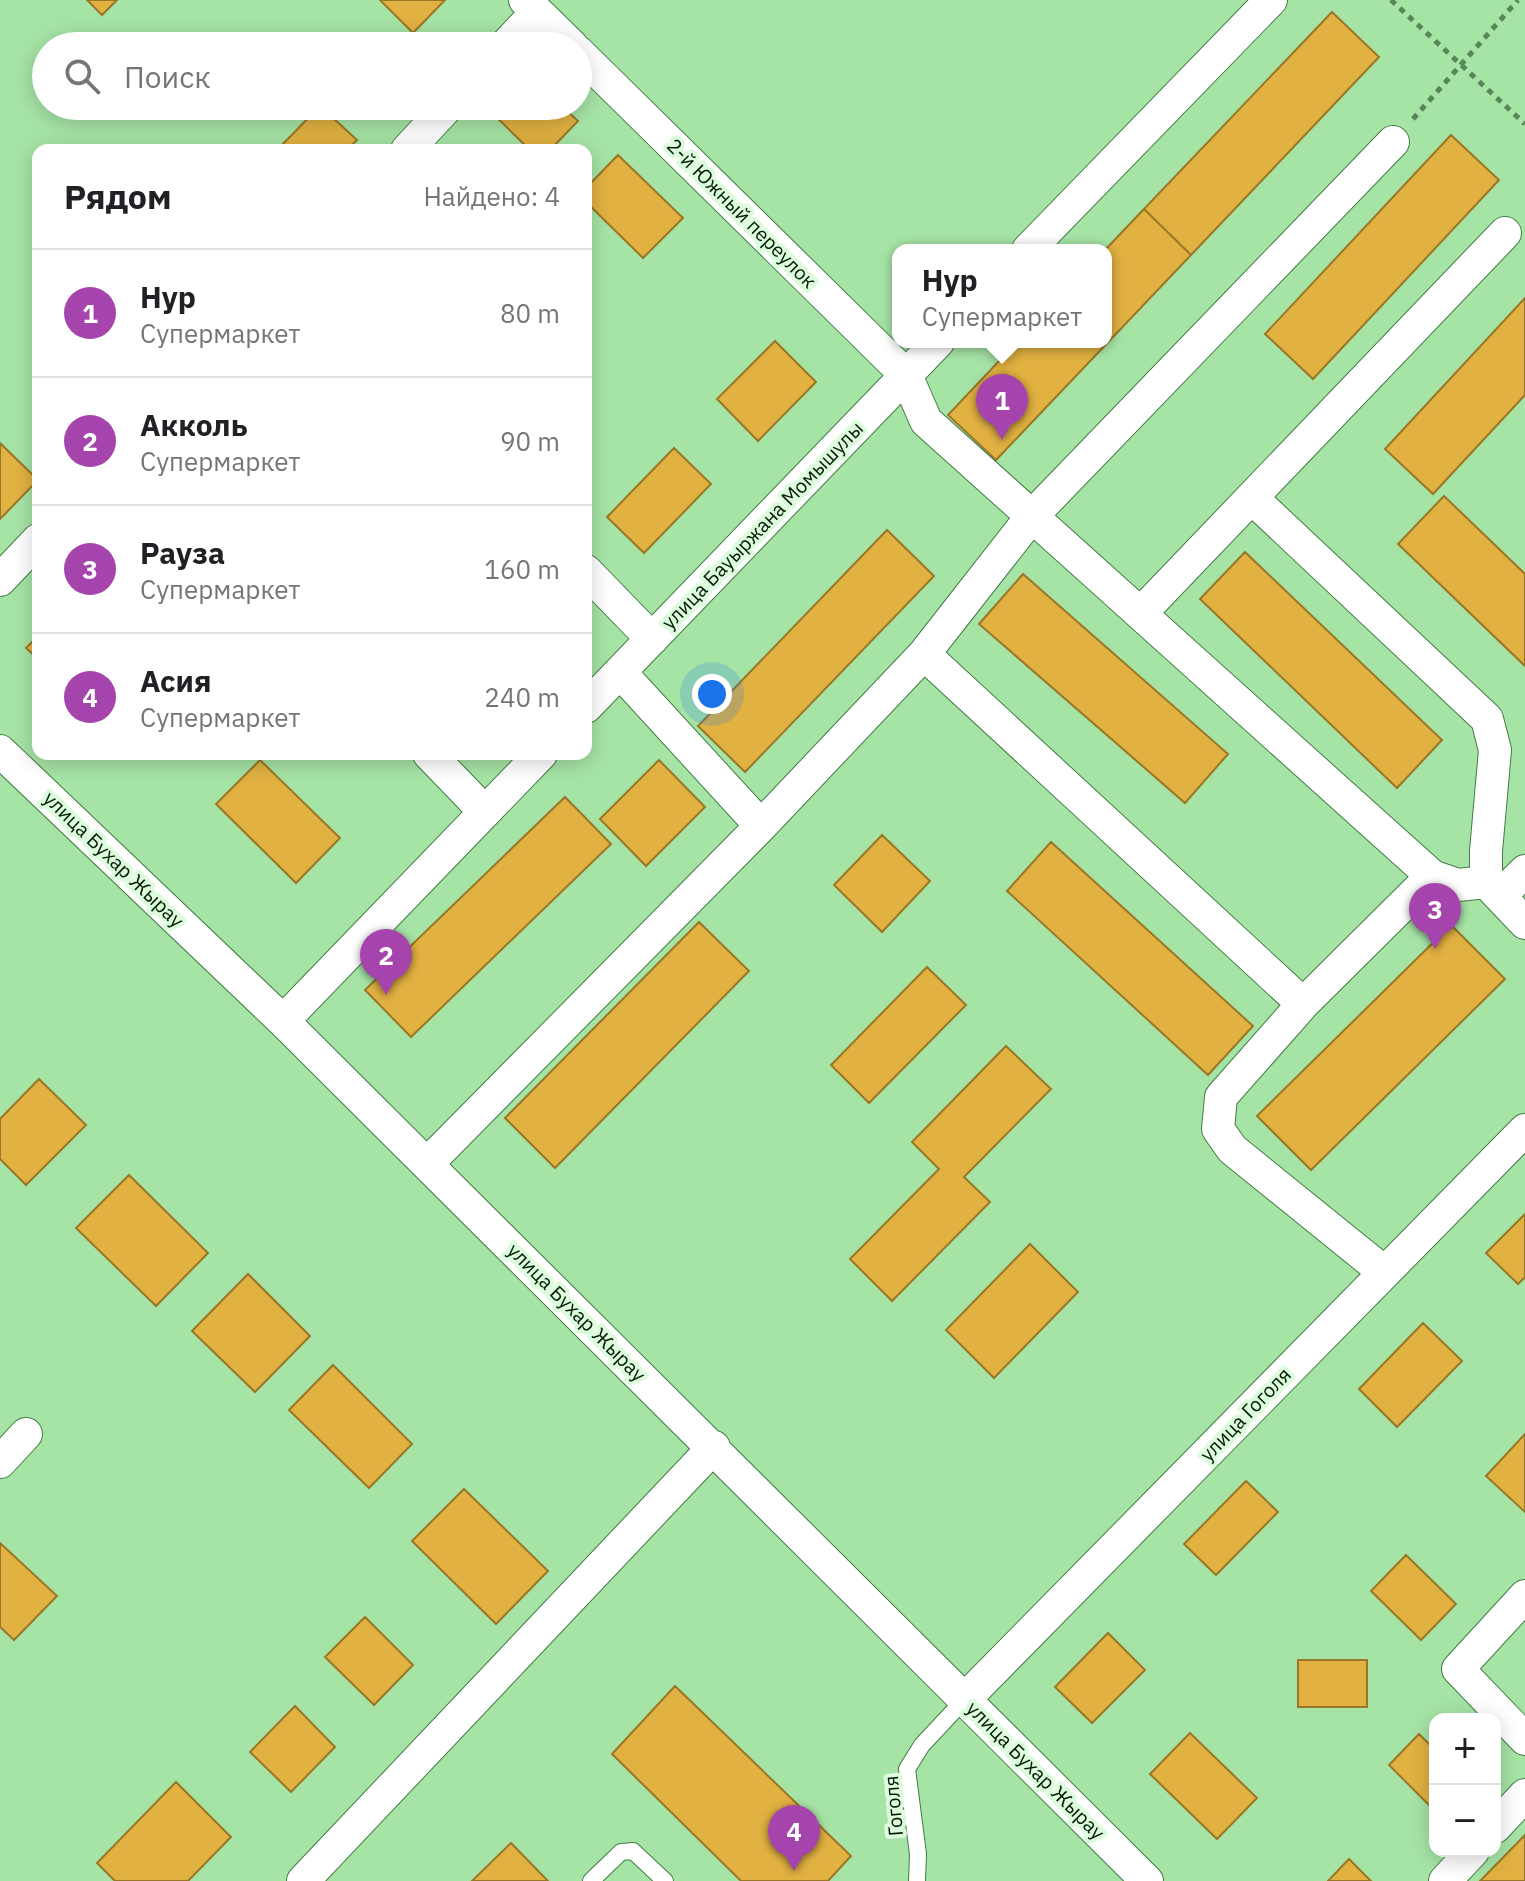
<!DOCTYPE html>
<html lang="ru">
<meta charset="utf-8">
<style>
body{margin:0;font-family:"IBM Plex Sans",sans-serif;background:#f6f6f6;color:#202124}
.controls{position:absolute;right:24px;bottom:24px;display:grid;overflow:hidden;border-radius:16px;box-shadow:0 4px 20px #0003}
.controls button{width:72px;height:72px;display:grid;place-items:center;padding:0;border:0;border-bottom:2px solid #e0e0e0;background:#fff;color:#202124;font:40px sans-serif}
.you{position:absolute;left:712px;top:694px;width:28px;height:28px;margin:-20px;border:6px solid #fff;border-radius:50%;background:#1a73e8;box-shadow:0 0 0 12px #1a73e833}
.badge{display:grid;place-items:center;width:52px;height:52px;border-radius:50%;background:#a444ac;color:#fff;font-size:26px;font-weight:700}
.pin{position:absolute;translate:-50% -66px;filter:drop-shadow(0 2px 4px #0008)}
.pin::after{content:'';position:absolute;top:42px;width:28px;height:24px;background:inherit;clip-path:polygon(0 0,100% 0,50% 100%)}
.popup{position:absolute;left:892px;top:244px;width:220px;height:104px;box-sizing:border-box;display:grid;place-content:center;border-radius:16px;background:#fff;filter:drop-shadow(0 2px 6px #0005);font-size:26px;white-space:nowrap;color:#757577}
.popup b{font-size:30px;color:#202124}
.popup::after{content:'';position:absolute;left:50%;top:100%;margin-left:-16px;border:16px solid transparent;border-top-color:#fff}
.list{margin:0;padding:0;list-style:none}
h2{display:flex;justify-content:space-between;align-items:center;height:104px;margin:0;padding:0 32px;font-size:34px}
h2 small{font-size:26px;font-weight:400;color:#757577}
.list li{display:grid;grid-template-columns:52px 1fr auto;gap:24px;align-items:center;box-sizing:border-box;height:128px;padding:0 32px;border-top:2px solid #e0e0e0}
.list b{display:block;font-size:30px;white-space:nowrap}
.list p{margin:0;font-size:26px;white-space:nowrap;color:#757577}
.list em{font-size:26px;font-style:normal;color:#757577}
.icon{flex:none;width:44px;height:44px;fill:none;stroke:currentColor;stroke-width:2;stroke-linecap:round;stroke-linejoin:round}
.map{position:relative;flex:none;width:1525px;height:1881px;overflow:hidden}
.search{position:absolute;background:#fff;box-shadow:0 4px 20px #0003;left:32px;top:32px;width:560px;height:88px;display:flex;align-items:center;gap:20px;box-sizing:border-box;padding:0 28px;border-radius:44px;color:#757577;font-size:30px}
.panel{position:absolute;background:#fff;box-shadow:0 4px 20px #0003;left:32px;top:144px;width:560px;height:616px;border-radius:16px}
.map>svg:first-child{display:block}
</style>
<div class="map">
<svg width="1525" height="1881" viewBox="0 0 1525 1881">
<rect width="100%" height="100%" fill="#a6e4a6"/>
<path fill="#e1b141" stroke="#9a7726" stroke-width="2" d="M87 0H117L102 15Z
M380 0H445L413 33Z
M1332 12 1379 57 1191 255 1144 209Z
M320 106 357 140 347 150H277Z
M492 106H562L578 121 550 150H530L488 109Z
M1451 135 1499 180 1313 379 1265 334Z
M618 155 683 218 643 258 586 202V188Z
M1144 209 1191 255 996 460 948 415 1017 342H1106L1105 250Z
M1525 298V395L1433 494 1385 449Z
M775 341 816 382 758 441 717 399Z
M0 443 38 480 0 519Z
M674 448 711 484 644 553 607 517Z
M1444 496 1525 574V666L1398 544Z
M887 530 934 576 745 772 698 726Z
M1245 552 1442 740 1397 788 1200 599Z
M1023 574 1228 754 1185 803 979 624Z
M38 636V659L26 648Z
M260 760 340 838 296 883 216 804Z
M659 760 705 807 646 866 600 819Z
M565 797 611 844 411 1037 365 990Z
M882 835 930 881 882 932 834 885Z
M1051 842 1253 1026 1208 1075 1007 891Z
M699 922 749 971 555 1168 505 1118Z
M1451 925 1505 979 1311 1170 1257 1116Z
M927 967 966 1005 869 1103 831 1065Z
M1006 1046 1051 1089 964 1177 990 1202 892 1301 850 1259 939 1169 912 1142Z
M39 1079 86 1125 26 1185 0 1159V1119Z
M129 1175 208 1253 156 1306 76 1228Z
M1525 1214V1277L1518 1284 1486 1253Z
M1030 1244 1078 1292 994 1378 946 1330Z
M248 1274 310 1336 255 1392 192 1331Z
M1423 1323 1462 1361 1397 1427 1359 1389Z
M333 1365 412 1444 369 1488 289 1410Z
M1525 1434V1512L1486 1476Z
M1246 1481 1278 1512 1216 1575 1184 1544Z
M464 1489 548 1571 496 1624 412 1541Z
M0 1543 57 1596 14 1640 0 1627Z
M1406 1555 1456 1604 1421 1640 1371 1591Z
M365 1617 413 1665 374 1705 325 1657Z
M1108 1633 1145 1670 1092 1723 1055 1687Z
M1298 1660H1367V1707H1298Z
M675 1686 851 1856 828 1881H741L612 1754Z
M295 1706 335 1747 291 1792 250 1752Z
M1190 1733 1257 1798 1217 1839 1150 1774Z
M1419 1734 1435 1750V1811L1389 1765Z
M176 1782 231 1837 188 1881H115L97 1863Z
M1525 1835V1881H1480Z
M511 1843 548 1881H472Z
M1349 1859 1371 1881H1328Z"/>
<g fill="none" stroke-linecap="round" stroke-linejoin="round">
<defs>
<path id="lane" d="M591 1881 621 1852 633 1851 665 1881
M917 1881 918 1854 907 1769 922 1745 965 1699"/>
<path id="street" d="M525 0 572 46
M505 46 537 12
M578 52 906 375 926 421 1432 876 1458 885 1486 882 1525 923
M407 150 448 106
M1028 250 1271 0
M1252 498 1487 719 1495 750 1486 851V882
M586 571 652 639
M0 580 38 540
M1141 613 1505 233
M924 654 1303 1004
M620 672 761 826
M586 707 938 342
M0 751 283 1021 1147 1881
M429 754 485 812
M1500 896 1525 871
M283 1021 541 754
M427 1164 761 826 924 654 1032 516 1393 142
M1384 1272 1232 1149 1218 1129 1221 1097 1303 1004 1432 876
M0 1462 26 1434
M1525 1596 1458 1669 1525 1739
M965 1699 1525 1130
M1495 1827 1525 1795
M303 1881 714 1447
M1445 1881 1473 1851"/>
</defs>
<use href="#lane" stroke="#417c44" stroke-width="18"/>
<use href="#street" stroke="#417c44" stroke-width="34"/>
<path stroke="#59855a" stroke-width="5" stroke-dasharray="6 6" stroke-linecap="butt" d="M1391 0 1525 124
M1413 119 1518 0"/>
<use href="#lane" stroke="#fff" stroke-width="16"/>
<use href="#street" stroke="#fff" stroke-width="32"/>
</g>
<g text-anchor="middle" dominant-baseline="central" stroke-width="8" stroke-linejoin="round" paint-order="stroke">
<g font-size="20" fill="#041c06" stroke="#ddfcdd">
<text transform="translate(742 213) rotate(45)">2-й Южный переулок</text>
<text transform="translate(762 525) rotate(-46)">улица Бауыржана Момышулы</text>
<text transform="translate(114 859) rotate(44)">улица Бухар Жырау</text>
<text transform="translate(577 1312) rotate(45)">улица Бухар Жырау</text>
<text transform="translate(1245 1414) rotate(-46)">улица Гоголя</text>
<text transform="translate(1036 1770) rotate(45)">улица Бухар Жырау</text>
<text transform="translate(893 1806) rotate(-95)">Гоголя</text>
</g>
</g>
</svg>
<div class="controls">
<button>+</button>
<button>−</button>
</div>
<div class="you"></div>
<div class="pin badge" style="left:1002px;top:440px">1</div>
<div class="popup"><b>Нур</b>Супермаркет</div>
<div class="pin badge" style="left:386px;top:995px">2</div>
<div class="pin badge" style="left:1435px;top:949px">3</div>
<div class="pin badge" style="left:794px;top:1871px">4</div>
<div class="search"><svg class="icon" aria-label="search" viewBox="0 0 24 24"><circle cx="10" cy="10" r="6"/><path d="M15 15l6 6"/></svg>Поиск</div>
<section class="panel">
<h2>Рядом<small>Найдено: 4</small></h2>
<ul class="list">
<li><span class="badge">1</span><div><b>Нур</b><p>Супермаркет</p></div><em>80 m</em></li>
<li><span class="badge">2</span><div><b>Акколь</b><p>Супермаркет</p></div><em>90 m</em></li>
<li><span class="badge">3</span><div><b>Рауза</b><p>Супермаркет</p></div><em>160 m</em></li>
<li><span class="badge">4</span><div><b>Асия</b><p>Супермаркет</p></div><em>240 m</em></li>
</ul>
</section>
</div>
